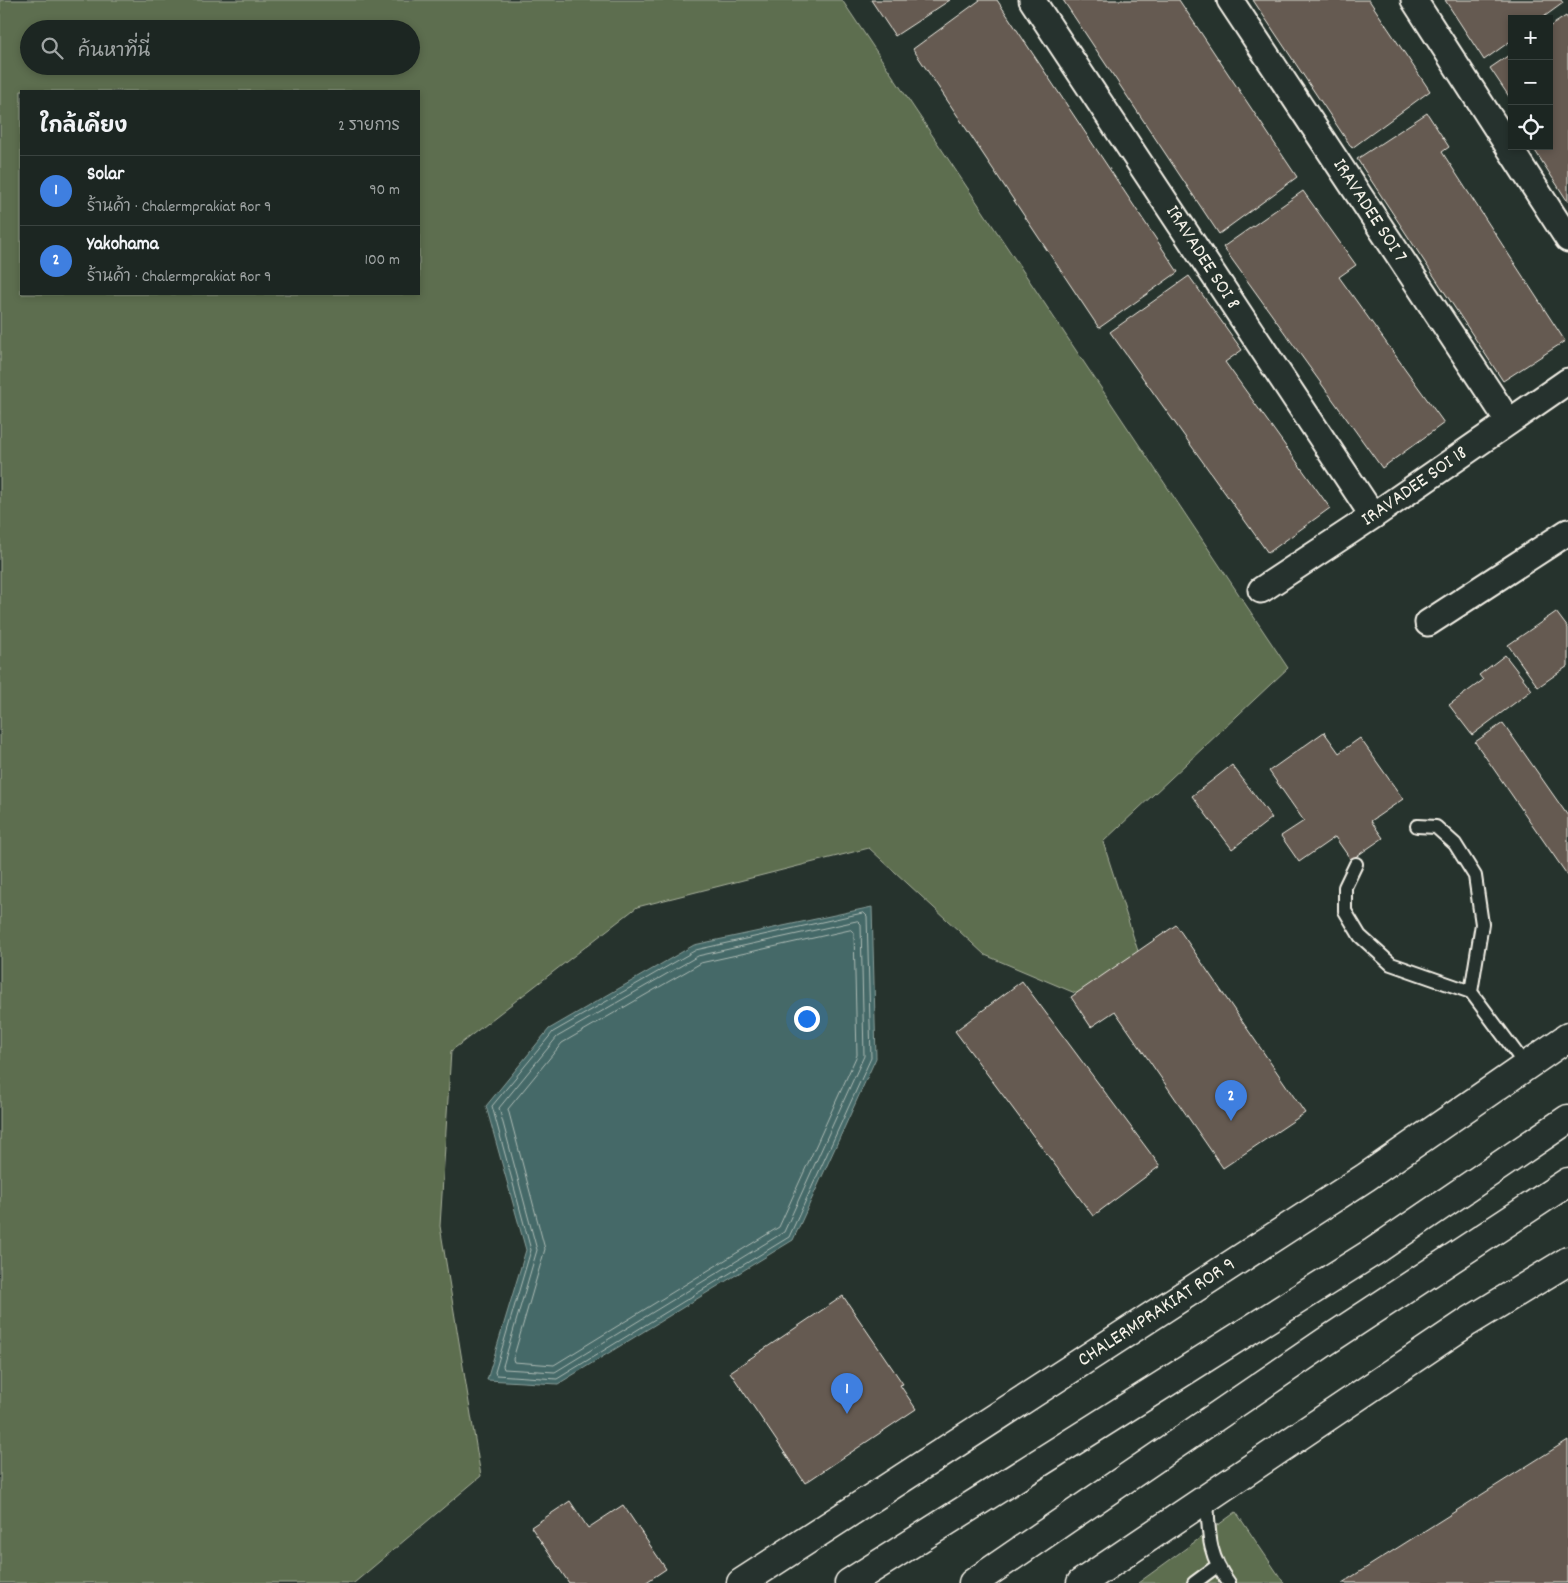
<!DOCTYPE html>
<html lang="th">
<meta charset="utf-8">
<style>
body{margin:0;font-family:Dekko,"Playpen Sans Thai",sans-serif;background:#29322f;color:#f1f3f6}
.controls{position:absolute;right:15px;top:15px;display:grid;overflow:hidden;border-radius:0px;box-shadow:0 2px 8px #0003}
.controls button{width:45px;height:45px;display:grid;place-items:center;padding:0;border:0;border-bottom:1px solid #3a4340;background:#1c2622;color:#f1f3f6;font:25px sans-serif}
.you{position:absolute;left:806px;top:1018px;width:18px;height:18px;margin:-12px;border:4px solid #fff;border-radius:50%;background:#1a73e8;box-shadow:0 0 0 8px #1a73e833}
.badge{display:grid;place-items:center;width:32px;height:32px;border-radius:50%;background:#ff9aa2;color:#fff;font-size:16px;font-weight:700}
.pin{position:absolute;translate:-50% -41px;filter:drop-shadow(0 1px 2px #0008)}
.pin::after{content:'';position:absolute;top:26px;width:18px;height:15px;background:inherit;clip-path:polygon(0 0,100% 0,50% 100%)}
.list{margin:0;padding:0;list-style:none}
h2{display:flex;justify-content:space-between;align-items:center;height:65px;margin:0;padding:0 20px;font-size:21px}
h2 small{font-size:16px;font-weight:400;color:#a0a5a5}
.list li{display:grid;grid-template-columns:32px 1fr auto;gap:15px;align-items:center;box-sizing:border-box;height:70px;padding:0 20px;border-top:1px solid #3a4340}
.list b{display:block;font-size:19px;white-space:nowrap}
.list p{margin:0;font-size:16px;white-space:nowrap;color:#a0a5a5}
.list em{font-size:16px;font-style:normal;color:#a0a5a5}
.icon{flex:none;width:28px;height:28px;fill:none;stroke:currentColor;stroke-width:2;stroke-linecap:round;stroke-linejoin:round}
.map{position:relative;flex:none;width:1568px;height:1583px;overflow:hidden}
.search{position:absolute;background:#1c2622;box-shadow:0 2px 8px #0003;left:20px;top:20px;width:400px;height:55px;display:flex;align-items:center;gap:12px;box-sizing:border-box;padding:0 18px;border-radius:28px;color:#a0a5a5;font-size:19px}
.panel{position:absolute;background:#1c2622;box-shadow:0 2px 8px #0003;left:20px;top:90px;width:400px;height:205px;border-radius:0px}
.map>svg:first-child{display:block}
</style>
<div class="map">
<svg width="1568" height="1583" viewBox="0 0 1568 1583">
<rect width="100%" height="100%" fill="#26332d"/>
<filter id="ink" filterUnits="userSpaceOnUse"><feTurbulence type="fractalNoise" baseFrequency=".02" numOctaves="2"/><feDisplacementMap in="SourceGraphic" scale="10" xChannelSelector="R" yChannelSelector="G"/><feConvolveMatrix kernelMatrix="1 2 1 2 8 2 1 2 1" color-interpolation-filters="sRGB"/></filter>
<g filter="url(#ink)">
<path fill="#5d6e50" stroke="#a8b09c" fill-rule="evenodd" d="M0 0H842L1288 668 1103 842 1146 976 1101 1004 985 955 869 848 637 907 451 1051 440 1226 481 1476 354 1583H0ZM29 29H411V66H29ZM21 91H419V294H21Z
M1236 1512 1284 1583H1138Z"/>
<path fill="#446968" stroke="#8a9f9b" d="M872 907 876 1058 793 1240 558 1384 487 1380 526 1250 486 1106 549 1029 694 945Z"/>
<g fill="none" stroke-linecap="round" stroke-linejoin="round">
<path stroke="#aebbb5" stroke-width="1" d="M864 913 867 916 871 1058 789 1237 557 1379 496 1375 495 1372 531 1250 492 1106 553 1032 696 950Z
M858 921 861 924 864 1056 784 1232 555 1372 504 1369 503 1366 537 1250 499 1108 557 1037 698 956Z
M851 930 854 933 857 1055 779 1227 554 1365 514 1362 513 1359 545 1249 508 1109 562 1043 701 963Z"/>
</g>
<path fill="#655a51" stroke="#f4f1e8" d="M871 0H950L895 36Z
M980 0H997L1178 272 1099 328 913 49Z
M1063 0H1179L1297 177 1219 234Z
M1253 0H1369L1430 91 1352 148Z
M1445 0H1561L1563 3 1541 19H1512V40L1484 60Z
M1566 16 1568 19V202L1532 146H1549V27Z
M1512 53V101L1490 68Z
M1427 113 1449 147 1442 152 1565 341 1503 381 1357 159Z
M1303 191 1356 265 1339 277 1444 423 1382 468 1223 247Z
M1189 276 1242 350 1225 362 1330 508 1268 553 1110 332Z
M1556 612 1568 628V666L1538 687 1508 645Z
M1505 655 1532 690 1472 735 1449 705 1483 680 1479 675Z
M1503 723 1568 816V876L1475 742Z
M1324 732 1339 753 1360 738 1403 799 1371 821 1383 838 1351 860 1335 837 1299 862 1281 836 1304 821 1269 771Z
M1232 765 1272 818 1232 849 1192 796Z
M1176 925 1305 1113 1223 1168 1115 1011 1091 1027 1071 997Z
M1022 981 1160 1166 1093 1216 955 1031Z
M843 1296 903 1384 900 1385 916 1409 805 1483 730 1372Z
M1568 1440V1583H1342Z
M570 1501 588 1528 623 1505 666 1569 645 1583H569L531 1527Z"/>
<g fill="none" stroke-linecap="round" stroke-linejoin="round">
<defs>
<path id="service" d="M1417 826 1436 827 1455 844 1475 876 1482 924 1471 992
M1356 864 1345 887V911L1360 936 1391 964 1471 992 1526 1066
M1207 1498C1209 1533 1207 1554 1229 1583
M1194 1583 1217 1566"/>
<path id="minor" d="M1032 0 1373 516
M1230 0 1509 422
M1414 0 1568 239
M1261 590 1373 516 1568 381
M1428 623 1568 532"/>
<path id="secondary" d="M741 1583 1366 1177 1568 1037
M849 1583 1373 1252 1568 1119
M973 1583 1325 1342 1568 1182
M1081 1583 1468 1322 1568 1261"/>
</defs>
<use href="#service" stroke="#f4f1e8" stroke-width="16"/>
<use href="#minor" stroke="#f4f1e8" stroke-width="29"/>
<use href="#secondary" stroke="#f4f1e8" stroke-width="31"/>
<use href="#service" stroke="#26332d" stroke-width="12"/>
<use href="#minor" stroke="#26332d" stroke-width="25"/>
<use href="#secondary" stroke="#26332d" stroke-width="28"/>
</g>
</g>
<g text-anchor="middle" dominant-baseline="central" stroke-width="5" stroke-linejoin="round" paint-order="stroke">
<g font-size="20" fill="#f4f1e8" stroke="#26332d">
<text transform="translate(1369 211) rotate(57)">IRAVADEE SOI 7</text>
<text transform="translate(1202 258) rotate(57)">IRAVADEE SOI 8</text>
<text transform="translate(1415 487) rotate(-35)">IRAVADEE SOI 18</text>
<text transform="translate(1157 1313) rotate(-33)">CHALERMPRAKIAT ROR 9</text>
</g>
</g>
</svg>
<div class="controls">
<button>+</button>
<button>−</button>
<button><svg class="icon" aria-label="locate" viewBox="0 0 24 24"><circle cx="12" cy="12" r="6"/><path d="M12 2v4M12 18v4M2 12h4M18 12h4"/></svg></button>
</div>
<div class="you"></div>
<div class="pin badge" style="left:847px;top:1414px;background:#3f7fe0">1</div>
<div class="pin badge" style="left:1231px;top:1121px;background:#3f7fe0">2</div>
<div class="search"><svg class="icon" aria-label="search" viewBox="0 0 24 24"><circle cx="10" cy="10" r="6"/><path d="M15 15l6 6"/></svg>ค้นหาที่นี่</div>
<section class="panel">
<h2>ใกล้เคียง<small>2 รายการ</small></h2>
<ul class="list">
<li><span class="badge" style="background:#3f7fe0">1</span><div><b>Solar</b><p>ร้านค้า · Chalermprakiat Ror 9</p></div><em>90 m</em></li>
<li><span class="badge" style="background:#3f7fe0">2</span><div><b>Yakohama</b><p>ร้านค้า · Chalermprakiat Ror 9</p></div><em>100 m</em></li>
</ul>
</section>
</div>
